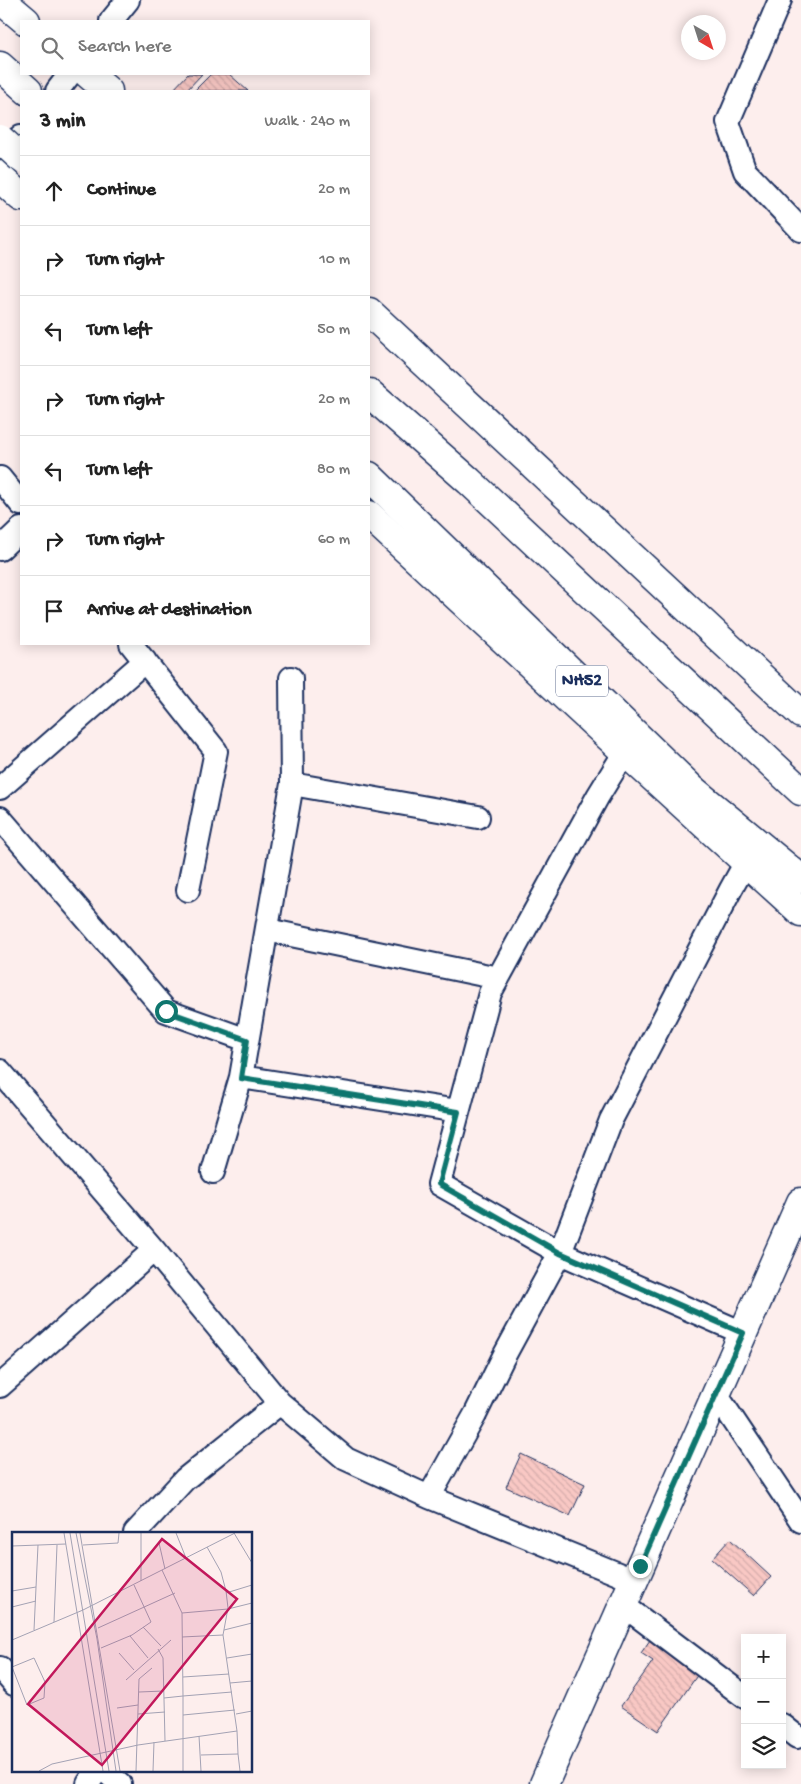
<!DOCTYPE html>
<meta charset="utf-8">
<style>
body{margin:0;font-family:"Gochi Hand",sans-serif;background:#f6f6f6;color:#222}
.controls{position:absolute;right:15px;bottom:15px;display:grid;overflow:hidden;border-radius:0px;box-shadow:0 2px 12px #0003}
.controls button{width:45px;height:45px;display:grid;place-items:center;padding:0;border:0;border-bottom:1px solid #e0e0e0;background:#fff;color:#222;font:25px sans-serif}
.compass{position:absolute;left:681px;top:15px;width:45px;height:45px;border-radius:50%;background:#fff;box-shadow:0 2px 12px #0003;rotate:141deg}
.stop{position:absolute;width:15px;height:15px;margin:-11px;border:4px solid #0f766e;border-radius:50%;background:#fff}
.stop.end{background:#0f766e;border-color:#fff;box-shadow:0 1px 5px #0008}
.list{margin:0;padding:0;list-style:none}
h2{display:flex;justify-content:space-between;align-items:center;height:65px;margin:0;padding:0 20px;font-size:21px}
h2 small{font-size:16px;font-weight:400;color:#767676}
.list li{display:grid;grid-template-columns:32px 1fr auto;gap:15px;align-items:center;box-sizing:border-box;height:70px;padding:0 20px;border-top:1px solid #e0e0e0}
.list b{display:block;font-size:19px;white-space:nowrap}
.list em{font-size:16px;font-style:normal;color:#767676}
.icon{flex:none;width:28px;height:28px;fill:none;stroke:currentColor;stroke-width:2;stroke-linecap:round;stroke-linejoin:round}
.map{position:relative;flex:none;width:801px;height:1784px;overflow:hidden}
.search{position:absolute;background:#fff;box-shadow:0 2px 12px #0003;left:20px;top:20px;width:350px;height:55px;display:flex;align-items:center;gap:12px;box-sizing:border-box;padding:0 18px;border-radius:0px;color:#767676;font-size:19px}
.panel{position:absolute;background:#fff;box-shadow:0 2px 12px #0003;left:20px;top:90px;width:350px;height:555px;border-radius:0px}
.map>svg:first-child{display:block}
</style>
<div class="map">
<svg width="801" height="1784" viewBox="0 0 801 1784">
<defs>
<pattern id="building-back-hatch" width="6" height="6" patternUnits="userSpaceOnUse" patternTransform="scale(1.25)"><rect width="6" height="6" fill="#f9c8c4"/><path d="M-1 5l2 2M0 0l6 6M5-1l2 2" fill="none" stroke="#d5acab"/></pattern>
</defs>
<rect width="100%" height="100%" fill="#fdeeed"/>
<filter id="ink" filterUnits="userSpaceOnUse"><feTurbulence type="fractalNoise" baseFrequency=".02" numOctaves="2"/><feDisplacementMap in="SourceGraphic" scale="10" xChannelSelector="R" yChannelSelector="G"/><feConvolveMatrix kernelMatrix="1 2 1 2 8 2 1 2 1" color-interpolation-filters="sRGB"/></filter>
<g filter="url(#ink)">
<path fill="url(#building-back-hatch)" stroke="#1b2f5e" d="M188 74H202L186 91H172Z
M211 74H229L248 91H194Z
M521 1454 585 1484 570 1516 506 1487Z
M730 1539 771 1577 754 1596 712 1559Z
M652 1637 701 1670 658 1731 621 1706 653 1661 641 1653Z"/>
<g fill="none" stroke-linecap="round" stroke-linejoin="round">
<defs>
<path id="minor" d="M780 0 728 122 745 171 801 230
M111 21 128 0
M57 91 70 74
M0 162 21 136
M0 478 21 504
M0 549 21 529
M131 644 216 751 188 890
M625 752 598 796 490 993 439 1184 560 1253 743 1333
M292 784 478 817
M0 788 145 661
M0 818 166 1011 247 1040
M267 930 498 978
M0 1071 154 1250 280 1403 346 1459 429 1497 633 1580
M241 1077 458 1111
M213 1172 241 1077 292 784 291 678
M0 1386 154 1250
M716 1394 801 1521
M429 1497 475 1415 503 1358 560 1253 611 1120 731 889 746 862
M135 1533 185 1479 280 1403
M623 1605 745 1697
M0 1668 14 1684
M782 1725 797 1737
M104 1770 120 1784
M88 1784 97 1770"/>
<path id="secondary" d="M1 0 26 21
M88 74 108 91
M0 178 21 197
M369 312 801 714
M369 515 625 752 801 912"/>
<path id="primary" d="M544 1784 801 1202"/>
<path id="trunk" d="M0 66 28 91
M369 393 469 481 801 791
M369 476 692 789 801 879"/>
</defs>
<use href="#minor" stroke="#1b2f5e" stroke-width="26"/>
<use href="#secondary" stroke="#1b2f5e" stroke-width="31"/>
<use href="#primary" stroke="#1b2f5e" stroke-width="31"/>
<use href="#trunk" stroke="#1b2f5e" stroke-width="31"/>
<use href="#minor" stroke="#fff" stroke-width="22"/>
<use href="#secondary" stroke="#fff" stroke-width="28"/>
<use href="#primary" stroke="#fff" stroke-width="28"/>
<use href="#trunk" stroke="#fff" stroke-width="28"/>
<defs>
<path id="trunk-bridge" d="M0 139 21 158"/>
</defs>
<use href="#trunk-bridge" stroke="#1b2f5e" stroke-width="31" stroke-linecap="butt"/>
<use href="#trunk-bridge" stroke="#fff" stroke-width="28"/>
</g>
</g>
<g fill="none" stroke-linecap="round" stroke-linejoin="round" filter="url(#ink)">
<path stroke="#0f766e" stroke-width="6" d="M166 1011 247 1040 241 1078 458 1112 439 1184 560 1253 743 1333 640 1566"/>
</g>
<g text-anchor="middle" dominant-baseline="central" stroke-width="4" stroke-linejoin="round" paint-order="stroke">
<rect fill="#fff" stroke="#5f6d8e" stroke-width="1" x="556" y="665.5" width="52" height="31" rx="4"/>
<g font-size="18" font-weight="bold" fill="#1b2f5e">
<text x="582" y="681">NH52</text>
</g>
</g>
<g transform="translate(12 1532)">
<rect width="240" height="240" fill="#fdeeed"/>
<path fill="none" stroke="#a3a2b4" stroke-width="1" d="M52 1 91 239M58 1 97 239M64 1 85 107 104 239M68 1 108 239M164 1 174 26M222 1 240 31M147 11 153 37M71 13 106 11 107 1M0 14 54 12M150 38 170 81 171 164 220 160M129 49V1M0 59 24 55M214 61 240 53M0 75 24 69M170 81 216 77 240 71M42 90 45 13M131 95 149 114M86 96 163 61M22 98 26 13M212 98 240 91M118 104 136 126M170 105 211 103M0 108 71 78 223 1M89 116 120 103 139 90 122 53M146 117 151 126 153 209M107 121 122 138M215 126 240 122M0 135 22 126 33 150 32 166 15 173 0 135M171 145 217 142M114 148 159 108M218 151 240 149M127 160 152 159M152 166 171 164V239M105 176 126 173M126 182 153 180M224 182 240 179M171 183 223 178M187 204 189 239M226 222 228 239M189 223 226 222 225 199M27 239 40 232 126 213 225 199 211 103 216 76 214 59 209 40 195 15M124 239 127 147 140 136M141 239 142 210"/>
<path fill="#c2185b" fill-opacity="0.15" stroke="#c2185b" stroke-width="2.5" d="M150 7 225 67 90 233 16 172Z"/>
<rect width="240" height="240" fill="none" stroke="#1b2f5e" stroke-width="2.5"/>
</g>
</svg>
<div class="controls">
<button>+</button>
<button>−</button>
<button><svg class="icon" aria-label="layers" viewBox="0 0 24 24"><path d="M12 4l9 5-9 5-9-5zM3 14l9 5 9-5"/></svg></button>
</div>
<svg class="compass" viewBox="-18 -18 36 36"><path d="M0-13l5 13h-10z" fill="#e53935"/><path d="M0 13l5-13h-10z" fill="#767676"/></svg>
<div class="stop" style="left:166px;top:1011px"></div>
<div class="stop end" style="left:640px;top:1566px"></div>
<div class="search"><svg class="icon" aria-label="search" viewBox="0 0 24 24"><circle cx="10" cy="10" r="6"/><path d="M15 15l6 6"/></svg>Search here</div>
<section class="panel">
<h2>3 min<small>Walk · 240 m</small></h2>
<ul class="list">
<li><svg class="icon" aria-label="ahead" viewBox="0 0 24 24"><path d="M12 20V5M6 11l6-6 6 6"/></svg><div><b>Continue</b></div><em>20 m</em></li>
<li><svg class="icon" aria-label="right" viewBox="0 0 24 24"><path d="M7 20v-9h11M14 6l5 5-5 5"/></svg><div><b>Turn right</b></div><em>10 m</em></li>
<li><svg class="icon" aria-label="left" viewBox="0 0 24 24"><path d="M17 20v-9H6M10 6l-5 5 5 5"/></svg><div><b>Turn left</b></div><em>50 m</em></li>
<li><svg class="icon" aria-label="right" viewBox="0 0 24 24"><path d="M7 20v-9h11M14 6l5 5-5 5"/></svg><div><b>Turn right</b></div><em>20 m</em></li>
<li><svg class="icon" aria-label="left" viewBox="0 0 24 24"><path d="M17 20v-9H6M10 6l-5 5 5 5"/></svg><div><b>Turn left</b></div><em>80 m</em></li>
<li><svg class="icon" aria-label="right" viewBox="0 0 24 24"><path d="M7 20v-9h11M14 6l5 5-5 5"/></svg><div><b>Turn right</b></div><em>60 m</em></li>
<li><svg class="icon" aria-label="arrive" viewBox="0 0 24 24"><path d="M6 21V4h12l-3 4 3 4H6"/></svg><div><b>Arrive at destination</b></div></li>
</ul>
</section>
</div>
